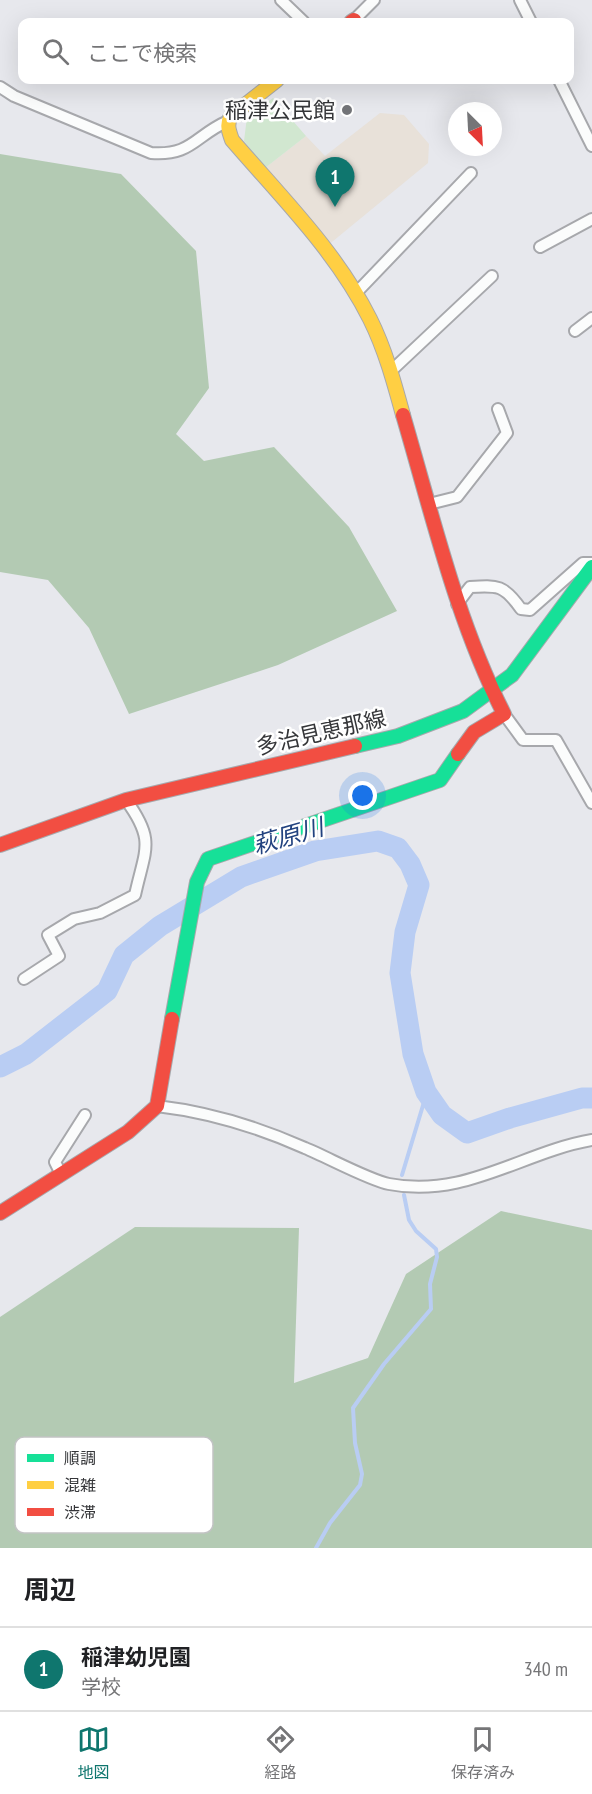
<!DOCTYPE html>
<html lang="ja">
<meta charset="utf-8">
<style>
body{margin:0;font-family:"PT Sans Narrow","Noto Sans JP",sans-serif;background:#f2f2f2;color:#202124}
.compass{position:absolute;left:448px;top:102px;width:54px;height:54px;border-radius:50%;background:#fff;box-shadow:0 6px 24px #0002;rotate:156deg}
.you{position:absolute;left:363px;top:796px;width:21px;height:21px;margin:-15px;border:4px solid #fff;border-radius:50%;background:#1a73e8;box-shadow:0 0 0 9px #1a73e833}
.badge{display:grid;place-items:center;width:39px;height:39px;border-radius:50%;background:#0f766e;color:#fff;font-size:20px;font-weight:700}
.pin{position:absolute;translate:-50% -50px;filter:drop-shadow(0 2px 3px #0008)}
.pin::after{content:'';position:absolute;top:32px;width:21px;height:18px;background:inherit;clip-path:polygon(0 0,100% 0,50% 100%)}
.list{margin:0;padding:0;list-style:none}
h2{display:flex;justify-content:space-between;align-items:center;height:78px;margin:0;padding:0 24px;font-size:26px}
h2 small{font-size:20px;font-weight:400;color:#757577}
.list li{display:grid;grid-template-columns:39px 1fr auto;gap:18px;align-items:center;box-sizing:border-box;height:84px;padding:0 24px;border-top:2px solid #e0e0e0}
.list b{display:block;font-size:22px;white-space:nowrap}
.list p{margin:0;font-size:20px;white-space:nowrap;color:#757577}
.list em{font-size:20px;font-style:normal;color:#757577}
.icon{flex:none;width:33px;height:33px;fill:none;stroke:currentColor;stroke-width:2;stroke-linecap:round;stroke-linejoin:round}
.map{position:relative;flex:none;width:592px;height:1548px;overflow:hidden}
.search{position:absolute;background:#fff;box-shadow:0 6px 24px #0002;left:18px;right:18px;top:18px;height:66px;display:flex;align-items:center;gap:15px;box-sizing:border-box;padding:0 21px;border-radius:12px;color:#757577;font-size:22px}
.sheet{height:162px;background:#fff}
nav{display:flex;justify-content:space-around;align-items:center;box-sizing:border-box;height:84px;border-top:2px solid #e0e0e0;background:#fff;font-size:16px;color:#757577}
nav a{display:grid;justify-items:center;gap:3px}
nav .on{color:#0f766e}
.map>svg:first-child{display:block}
</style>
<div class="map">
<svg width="592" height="1548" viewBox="0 0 592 1548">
<rect width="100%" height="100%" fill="#e7e8ed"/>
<path fill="#e8e1d9" d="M380 113 404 115 429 144 428 163 327 246 265 168 306 136 325 156Z"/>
<path fill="#d1e7d0" d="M273 98 306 136 265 168 244 141 247 117Z"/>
<path fill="#b3cab3" d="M0 154 121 174 196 251 209 388 176 434 204 461 274 447 349 527 397 611 278 665 129 714 89 628 48 580 0 572Z
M501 1211 592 1230V1548H0V1317L135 1227 299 1228 294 1383 368 1358 406 1274Z"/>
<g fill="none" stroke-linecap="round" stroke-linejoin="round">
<path stroke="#b9cdf3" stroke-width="4" d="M402 1175 424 1102 430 1098
M316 1548 330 1523 360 1485 362 1474 355 1443 353 1408 384 1364 431 1309 430 1284 437 1257 436 1249 416 1231 409 1220 404 1195"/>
<path stroke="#b9cdf3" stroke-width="21" d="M0 1067 26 1054 107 991 124 955 160 926 241 877 315 851 378 841 398 848 410 864 419 885 405 932 400 973 413 1054 426 1092 442 1115 467 1133 510 1118 582 1098H592"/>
<defs>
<path id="street" d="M281 0 304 22
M520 0 531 22
M354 20 374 0
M559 80 592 146
M0 87 14 96 151 153C192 156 194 136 228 121
M540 247 592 219
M356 293 471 173
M575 331 592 318
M391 371 492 276
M429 504 457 497 507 433 498 409
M457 604 470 587C498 585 504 585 521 609L530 610 583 563H592
M504 714 523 740H556L592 803
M24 979 59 956 48 935 74 919 100 913 135 895C145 849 156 841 126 800
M157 1106C208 1112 258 1127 305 1148 327 1157 369 1180 389 1184 465 1199 522 1152 592 1140
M61 1174 55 1162 85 1115"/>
<path id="fast" d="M355 746 398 736 463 711 512 675 592 567
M172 1019 197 882 208 859 440 780 458 754"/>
<path id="slow" d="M277 80 231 116C226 125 229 131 232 140 281 197 336 251 370 319 385 349 394 382 403 415"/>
<path id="jam" d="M351 22 354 20
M403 415C433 517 456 619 504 714L474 732 458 754
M0 845 126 800 355 746
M0 1213 128 1132 157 1106 172 1019"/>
</defs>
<use href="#street" stroke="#a7a8ac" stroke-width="14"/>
<use href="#fast" stroke="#a7a8ac" stroke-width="16"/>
<use href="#slow" stroke="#a7a8ac" stroke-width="16"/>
<use href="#jam" stroke="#a7a8ac" stroke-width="16"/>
<use href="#street" stroke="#fbfcfc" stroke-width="10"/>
<use href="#fast" stroke="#16e098" stroke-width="14"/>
<use href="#slow" stroke="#ffcf43" stroke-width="14"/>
<use href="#jam" stroke="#f24e42" stroke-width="14"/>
</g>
<circle fill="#737478" stroke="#fff" stroke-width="2" cx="347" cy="110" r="6"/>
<g text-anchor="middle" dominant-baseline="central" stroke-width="5" stroke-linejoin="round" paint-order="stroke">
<g font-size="22" fill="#353639" stroke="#fff" text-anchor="end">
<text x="335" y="110">稲津公民館</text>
</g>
<g font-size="22" fill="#353639" stroke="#fff">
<text transform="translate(321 732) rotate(-13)">多治見恵那線</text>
</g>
<g font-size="24" font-style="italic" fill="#22427f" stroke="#fff">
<text transform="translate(288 836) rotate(-16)">萩原川</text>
</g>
</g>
<rect x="15" y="1437" width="198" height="96" rx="9" fill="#fff" stroke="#c2c3c4" stroke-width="1.5"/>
<rect x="27" y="1454" width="27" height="8" fill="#16e098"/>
<rect x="27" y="1481" width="27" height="8" fill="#ffcf43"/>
<rect x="27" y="1508" width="27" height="8" fill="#f24e42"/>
<g font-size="16" fill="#353639">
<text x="64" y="1464">順調</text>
<text x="64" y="1491">混雑</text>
<text x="64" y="1518">渋滞</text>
</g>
</svg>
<svg class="compass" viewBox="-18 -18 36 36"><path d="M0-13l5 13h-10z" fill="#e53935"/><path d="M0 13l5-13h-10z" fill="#757577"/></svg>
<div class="you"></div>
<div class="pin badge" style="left:335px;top:207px">1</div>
<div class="search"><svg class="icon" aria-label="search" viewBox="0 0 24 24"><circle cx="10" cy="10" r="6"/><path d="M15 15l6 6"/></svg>ここで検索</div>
</div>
<section class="sheet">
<h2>周辺<small></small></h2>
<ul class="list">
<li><span class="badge">1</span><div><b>稲津幼児園</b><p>学校</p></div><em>340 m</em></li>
</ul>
</section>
<nav>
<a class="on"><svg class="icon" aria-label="map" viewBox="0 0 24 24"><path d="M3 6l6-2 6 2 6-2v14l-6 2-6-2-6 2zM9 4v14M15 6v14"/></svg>地図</a>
<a><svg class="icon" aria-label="directions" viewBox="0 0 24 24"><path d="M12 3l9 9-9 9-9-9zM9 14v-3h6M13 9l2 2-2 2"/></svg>経路</a>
<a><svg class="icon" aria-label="saved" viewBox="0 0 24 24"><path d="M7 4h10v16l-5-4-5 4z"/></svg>保存済み</a>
</nav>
